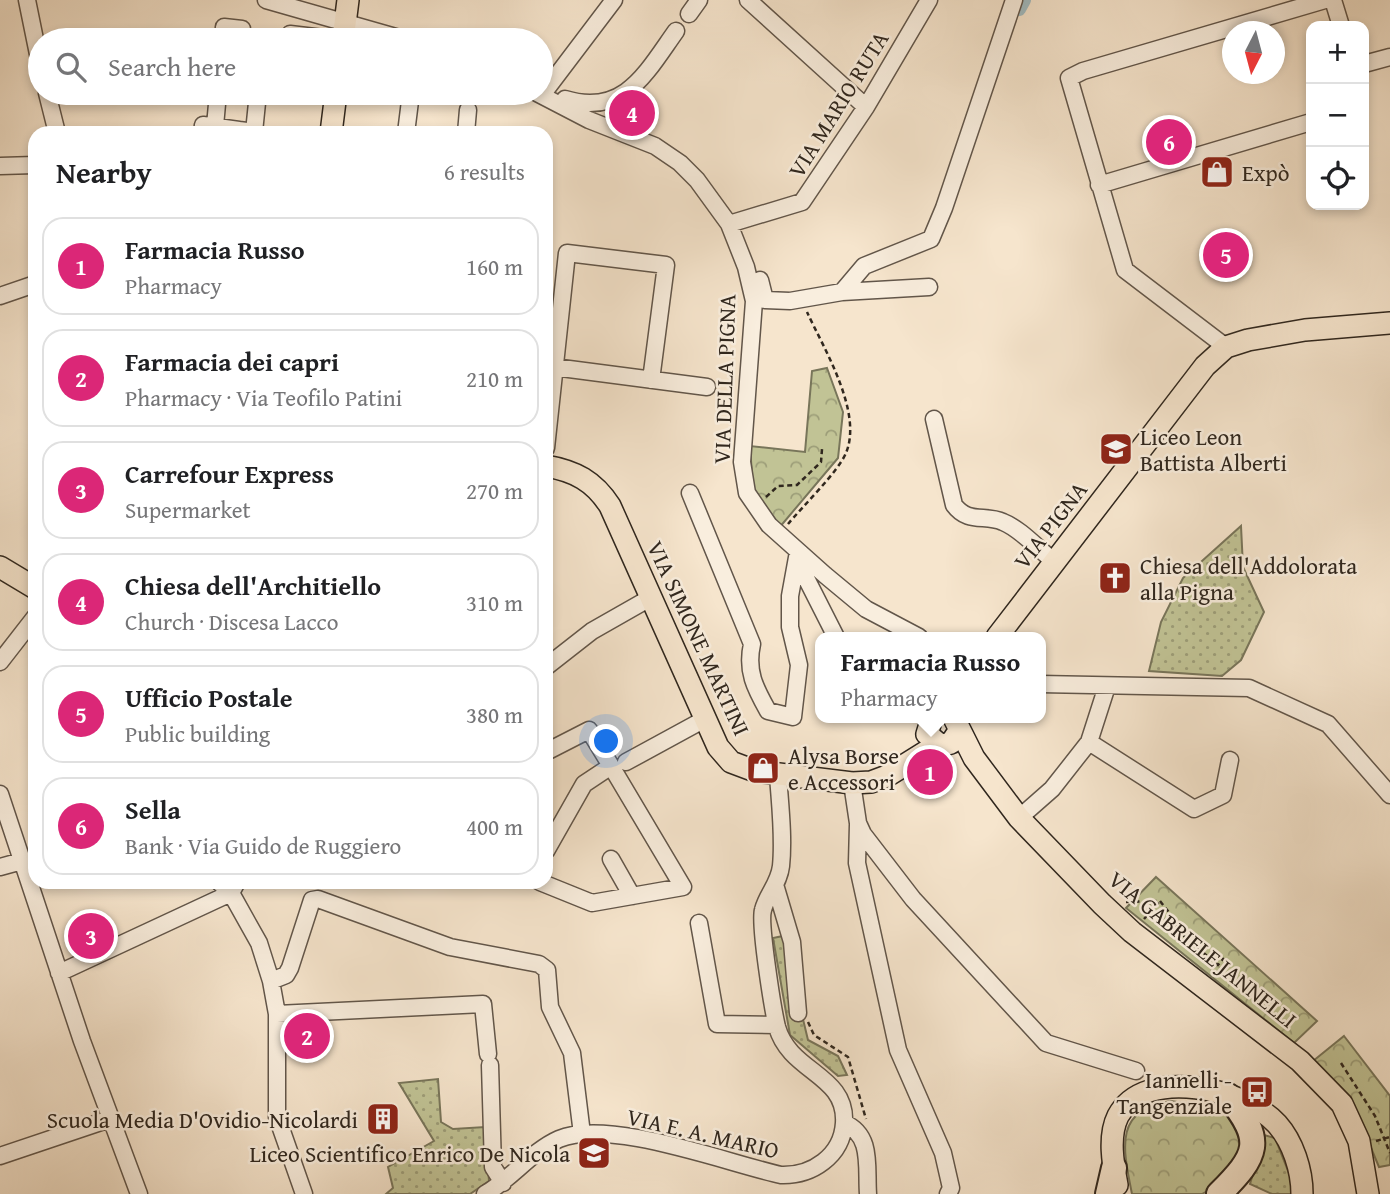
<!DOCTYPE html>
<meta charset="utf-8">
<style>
body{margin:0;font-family:"Gentium Book Plus",serif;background:#f6f6f6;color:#202124}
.controls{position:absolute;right:21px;top:21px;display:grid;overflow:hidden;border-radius:14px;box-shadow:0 4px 10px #0003}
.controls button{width:63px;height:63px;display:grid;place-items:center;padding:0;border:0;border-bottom:2px solid #e0e0e0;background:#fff;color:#202124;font:35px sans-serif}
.compass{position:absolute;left:1222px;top:21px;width:63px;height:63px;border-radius:50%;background:#fff;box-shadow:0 4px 10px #0003;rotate:186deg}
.you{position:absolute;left:607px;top:742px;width:24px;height:24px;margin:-18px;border:5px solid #fff;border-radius:50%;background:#1a73e8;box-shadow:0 0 0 10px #1a73e833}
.badge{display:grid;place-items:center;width:46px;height:46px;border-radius:50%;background:#db2777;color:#fff;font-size:23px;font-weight:700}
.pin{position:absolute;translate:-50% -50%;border:4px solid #fff;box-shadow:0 2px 7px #0006}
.popup{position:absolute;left:815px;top:632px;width:231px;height:91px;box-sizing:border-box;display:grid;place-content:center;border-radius:14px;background:#fff;filter:drop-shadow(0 2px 5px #0005);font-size:23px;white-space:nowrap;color:#757577}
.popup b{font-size:26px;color:#202124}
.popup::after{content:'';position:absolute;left:50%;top:100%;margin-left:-14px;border:14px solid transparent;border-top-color:#fff}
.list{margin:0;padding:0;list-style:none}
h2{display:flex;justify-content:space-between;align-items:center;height:91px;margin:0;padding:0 28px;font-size:30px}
h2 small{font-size:23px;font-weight:400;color:#757577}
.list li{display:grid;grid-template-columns:46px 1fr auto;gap:21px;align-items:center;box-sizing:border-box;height:98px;margin:0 14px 14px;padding:0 14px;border:2px solid #e0e0e0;border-radius:21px}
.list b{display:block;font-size:26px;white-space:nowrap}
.list p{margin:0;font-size:23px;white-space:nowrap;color:#757577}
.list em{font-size:23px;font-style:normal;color:#757577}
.icon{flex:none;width:38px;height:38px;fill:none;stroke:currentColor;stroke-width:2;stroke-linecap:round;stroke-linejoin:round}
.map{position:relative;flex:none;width:1390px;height:1194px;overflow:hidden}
.search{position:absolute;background:#fff;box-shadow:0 4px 10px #0003;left:28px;top:28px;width:525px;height:77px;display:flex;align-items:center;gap:18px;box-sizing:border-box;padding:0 24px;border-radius:38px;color:#757577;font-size:26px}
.panel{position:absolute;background:#fff;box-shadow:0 4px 10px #0003;left:28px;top:126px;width:525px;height:763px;border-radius:21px}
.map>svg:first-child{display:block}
</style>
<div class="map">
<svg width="1390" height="1194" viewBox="0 0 1390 1194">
<defs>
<pattern id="grass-dots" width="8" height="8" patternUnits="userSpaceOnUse" patternTransform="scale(1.75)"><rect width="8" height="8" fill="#c1c395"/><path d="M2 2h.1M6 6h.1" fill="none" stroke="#9d9e79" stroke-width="1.8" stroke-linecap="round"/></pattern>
<pattern id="forest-crowns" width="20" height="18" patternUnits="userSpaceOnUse" patternTransform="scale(1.75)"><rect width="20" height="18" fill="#c1c395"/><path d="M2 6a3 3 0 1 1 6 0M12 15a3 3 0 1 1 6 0" fill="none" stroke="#9d9e79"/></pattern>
</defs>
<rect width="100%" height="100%" fill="#f6e5cd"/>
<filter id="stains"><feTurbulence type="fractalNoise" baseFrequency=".00286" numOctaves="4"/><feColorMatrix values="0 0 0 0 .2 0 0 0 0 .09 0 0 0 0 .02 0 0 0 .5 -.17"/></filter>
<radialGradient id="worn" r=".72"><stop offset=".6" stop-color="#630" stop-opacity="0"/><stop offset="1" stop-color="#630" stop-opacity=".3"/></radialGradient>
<path fill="url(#grass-dots)" stroke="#78755a" stroke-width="2" d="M1241 526 1243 567 1264 612 1241 660 1222 676 1149 671 1161 622 1183 578Z
M783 936 808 1040 838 1056 847 1075 838 1076 790 1035 773 938Z
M438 1079 441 1122 453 1129 485 1127 489 1181 470 1194H386L393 1188 388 1167 434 1141 399 1083Z
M1264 1135 1275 1138 1296 1191 1295 1194H1272L1250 1184Z"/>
<path fill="url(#forest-crowns)" stroke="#78755a" stroke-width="2" d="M827 368 843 412 838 458 779 528 753 489 750 446 805 452 812 371Z
M1156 877 1317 1021 1294 1043 1126 908Z
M1344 1036 1390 1096V1165L1379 1167 1352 1102 1313 1061Z
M1171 1101 1228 1110 1247 1150 1211 1189 1202 1194H1132C1123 1149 1113 1109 1171 1101Z"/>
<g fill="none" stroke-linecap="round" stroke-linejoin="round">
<path stroke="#a1bcc2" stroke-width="14" d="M1019 9 1024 0"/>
<defs>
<path id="minor" d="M27 0 40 64
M266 0 406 40
M748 0 866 107
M1333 0 1341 26
M689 14 699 0
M223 40 224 27 242 29
M289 40 290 34 340 40
M1364 64 1390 57
M47 93 57 133
M537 93 589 120 655 146 680 163 697 180 729 224 746 267 754 301 742 462 747 493 769 525 825 575 866 609 919 637
M542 95 614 0
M565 99C624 117 646 73 676 31
M215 126 218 93
M202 133 203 125 239 130
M239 133V130L254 132 258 93
M406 133 411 93
M466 133 468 110
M0 166 35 165
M1099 185 1311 122
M729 224 802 202 866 107 929 0
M760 280 765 300 790 301 842 292 929 287
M842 292 864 266 931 239 944 208 1014 0
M0 296 35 284
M1226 347 1125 270 1069 78 1083 71 1325 0
M546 366 707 387
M934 419 954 505C968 524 985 514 1003 522 1021 529 1039 550 1055 562
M546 448 567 253 666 265 651 380
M690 493 752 644C746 671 755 688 768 711L793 717 799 665 790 627V596L798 552
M799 557 802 570 836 637
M0 662 35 617
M546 667 592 631 650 598
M1040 684 1249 688 1328 724 1390 795
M1089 742 1194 809 1223 795 1230 760
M546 752 589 730 611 766 584 784 546 851
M626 762 705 719
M852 783 858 823 863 834 913 899 1046 1043 1136 1071
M0 794 82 1041 139 1194
M1019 818 1052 789 1089 742 1107 686
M858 825 857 863 898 1050 943 1153 951 1188 948 1194
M611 859 632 896
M0 867 22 861
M219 882 231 893 259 943 271 981 277 1014V1117L304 1194
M540 882 592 903 683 887 611 766
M776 888 792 942 798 1013
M699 923 717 1024 776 1025
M59 973 231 893 237 882
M271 981 286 975 290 968 312 900 318 899 450 947 539 964 547 970 550 1007 572 1053 582 1134
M277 1014 483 1004 488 1054
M490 1065 493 1167 503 1183
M844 1123C873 1135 866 1167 868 1194
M0 1156 110 1119
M485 1194C511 1179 532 1151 559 1139 609 1118 727 1163 781 1175 812 1176 842 1156 844 1123 847 1074 790 1073 777 1027 773 1010 759 924 763 910 767 894 779 884 781 866 784 837 780 805 778 775"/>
<path id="major" d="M343 40 348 0
M331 133 336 93
M546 466C575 471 594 481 610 506L718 747 731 762 755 771 852 783 871 782 887 776 932 748 951 743 959 731
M0 567 35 588
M997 637 1205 366 1226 347 1248 340 1305 330 1390 323
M932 718 927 734 940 745
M954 718 974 758 1019 818 1102 904 1132 932 1300 1061 1342 1104 1359 1141 1368 1194
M1117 1185C1113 1164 1108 1136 1118 1116 1145 1065 1246 1089 1277 1124 1293 1142 1302 1170 1302 1194"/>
<path id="highway" d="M1108 1194 1114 1168
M1219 1194C1258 1155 1265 1141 1228 1096"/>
</defs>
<use href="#minor" stroke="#62564a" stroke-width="19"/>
<use href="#major" stroke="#30271e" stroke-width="24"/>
<use href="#highway" stroke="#30271e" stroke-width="28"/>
<path stroke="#30271e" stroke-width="2.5" stroke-dasharray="5 3.5" stroke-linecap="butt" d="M766 497 778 486 797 485 821 462 822 449
M788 524C802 507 838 472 846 453 863 412 824 349 807 312
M1160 901 1175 920 1179 932 1218 965 1224 958
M1126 902 1160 901
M1144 919 1160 901
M808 1022 814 1035 848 1057 866 1119
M1341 1063 1375 1116 1390 1153
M1376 1141 1390 1137"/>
<use href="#minor" stroke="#f9eede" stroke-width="16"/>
<use href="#major" stroke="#f6e5cd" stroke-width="21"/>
<use href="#highway" stroke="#f6e5cd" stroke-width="24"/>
</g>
<defs>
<symbol id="shop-square" viewBox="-11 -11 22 22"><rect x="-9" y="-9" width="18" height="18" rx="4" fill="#8f2418" stroke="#f9eede"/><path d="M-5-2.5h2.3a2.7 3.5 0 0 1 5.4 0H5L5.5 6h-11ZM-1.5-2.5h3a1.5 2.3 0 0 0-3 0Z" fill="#fff"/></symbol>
<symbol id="school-square" viewBox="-11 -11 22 22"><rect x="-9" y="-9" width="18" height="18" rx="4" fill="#8f2418" stroke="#f9eede"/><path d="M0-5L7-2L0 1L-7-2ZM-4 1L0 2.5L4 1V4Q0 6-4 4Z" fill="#fff"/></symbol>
<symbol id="church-square" viewBox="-11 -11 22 22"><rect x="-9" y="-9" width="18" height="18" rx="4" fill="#8f2418" stroke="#f9eede"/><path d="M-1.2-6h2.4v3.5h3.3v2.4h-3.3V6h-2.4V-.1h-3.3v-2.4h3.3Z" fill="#fff"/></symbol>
<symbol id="bus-square" viewBox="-11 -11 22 22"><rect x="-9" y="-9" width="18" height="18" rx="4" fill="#8f2418" stroke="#f9eede"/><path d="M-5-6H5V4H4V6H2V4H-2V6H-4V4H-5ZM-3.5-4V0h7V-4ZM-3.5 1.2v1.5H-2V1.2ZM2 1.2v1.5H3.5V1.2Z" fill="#fff"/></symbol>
<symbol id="building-square" viewBox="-11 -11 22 22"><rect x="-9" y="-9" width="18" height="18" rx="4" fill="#8f2418" stroke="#f9eede"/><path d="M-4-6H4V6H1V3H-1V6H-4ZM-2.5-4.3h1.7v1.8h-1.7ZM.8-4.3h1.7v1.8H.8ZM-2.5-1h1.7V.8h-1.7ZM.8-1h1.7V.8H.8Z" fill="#fff"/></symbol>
</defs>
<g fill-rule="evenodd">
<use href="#shop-square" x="1198" y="153" width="38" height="38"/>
<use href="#school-square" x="1097" y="430" width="38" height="38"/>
<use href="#church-square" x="1096" y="559" width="38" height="38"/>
<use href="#shop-square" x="744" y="749" width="38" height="38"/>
<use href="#bus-square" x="1238" y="1073" width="38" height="38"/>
<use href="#building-square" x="364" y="1100" width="38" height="38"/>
<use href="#school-square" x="575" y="1134" width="38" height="38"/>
</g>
<g text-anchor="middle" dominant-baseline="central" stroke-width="5" stroke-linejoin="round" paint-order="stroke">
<g font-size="23" fill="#30271e" stroke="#f9eede">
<text transform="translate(838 104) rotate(-58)">VIA MARIO RUTA</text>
<text transform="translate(724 379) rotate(-88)">VIA DELLA PIGNA</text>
<text transform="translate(1050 525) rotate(-52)">VIA PIGNA</text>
<text transform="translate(699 638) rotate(65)">VIA SIMONE MARTINI</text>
<text transform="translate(1203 949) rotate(39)">VIA GABRIELE JANNELLI</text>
<text transform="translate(703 1133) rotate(13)">VIA E. A. MARIO</text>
</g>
<g font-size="23" fill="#30271e" stroke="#f9eede" text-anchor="start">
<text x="1242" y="172">Expò</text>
<text x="1140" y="436">Liceo Leon<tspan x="1140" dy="26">Battista Alberti</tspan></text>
<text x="1140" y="565">Chiesa dell'Addolorata<tspan x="1140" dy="26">alla Pigna</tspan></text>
<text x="788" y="755">Alysa Borse<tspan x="788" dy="26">e Accessori</tspan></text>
<text x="1232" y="1079" text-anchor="end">Iannelli -<tspan x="1232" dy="26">Tangenziale</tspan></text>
<text x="358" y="1119" text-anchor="end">Scuola Media D'Ovidio-Nicolardi</text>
<text x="570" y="1153" text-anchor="end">Liceo Scientifico Enrico De Nicola</text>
</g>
</g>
<rect width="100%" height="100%" filter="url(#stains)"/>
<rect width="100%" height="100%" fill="url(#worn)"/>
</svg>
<div class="controls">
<button>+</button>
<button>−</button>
<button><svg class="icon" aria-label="locate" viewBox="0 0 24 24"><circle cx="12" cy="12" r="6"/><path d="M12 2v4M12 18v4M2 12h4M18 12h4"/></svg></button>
</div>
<svg class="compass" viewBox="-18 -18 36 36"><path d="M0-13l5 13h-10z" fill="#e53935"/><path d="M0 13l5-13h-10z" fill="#757577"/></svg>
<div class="you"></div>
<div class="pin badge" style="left:930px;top:772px">1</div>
<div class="popup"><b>Farmacia Russo</b>Pharmacy</div>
<div class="pin badge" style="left:307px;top:1036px">2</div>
<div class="pin badge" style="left:91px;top:936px">3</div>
<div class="pin badge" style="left:632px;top:113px">4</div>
<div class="pin badge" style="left:1226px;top:255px">5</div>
<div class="pin badge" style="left:1169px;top:142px">6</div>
<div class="search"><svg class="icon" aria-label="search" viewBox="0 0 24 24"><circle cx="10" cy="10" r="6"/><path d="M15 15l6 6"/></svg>Search here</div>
<section class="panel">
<h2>Nearby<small>6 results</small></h2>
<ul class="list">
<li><span class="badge">1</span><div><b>Farmacia Russo</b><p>Pharmacy</p></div><em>160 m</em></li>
<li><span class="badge">2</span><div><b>Farmacia dei capri</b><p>Pharmacy · Via Teofilo Patini</p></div><em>210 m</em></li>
<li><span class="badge">3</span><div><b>Carrefour Express</b><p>Supermarket</p></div><em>270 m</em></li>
<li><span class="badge">4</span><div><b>Chiesa dell'Architiello</b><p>Church · Discesa Lacco</p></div><em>310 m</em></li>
<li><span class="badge">5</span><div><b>Ufficio Postale</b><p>Public building</p></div><em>380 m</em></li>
<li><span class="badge">6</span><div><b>Sella</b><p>Bank · Via Guido de Ruggiero</p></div><em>400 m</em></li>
</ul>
</section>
</div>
